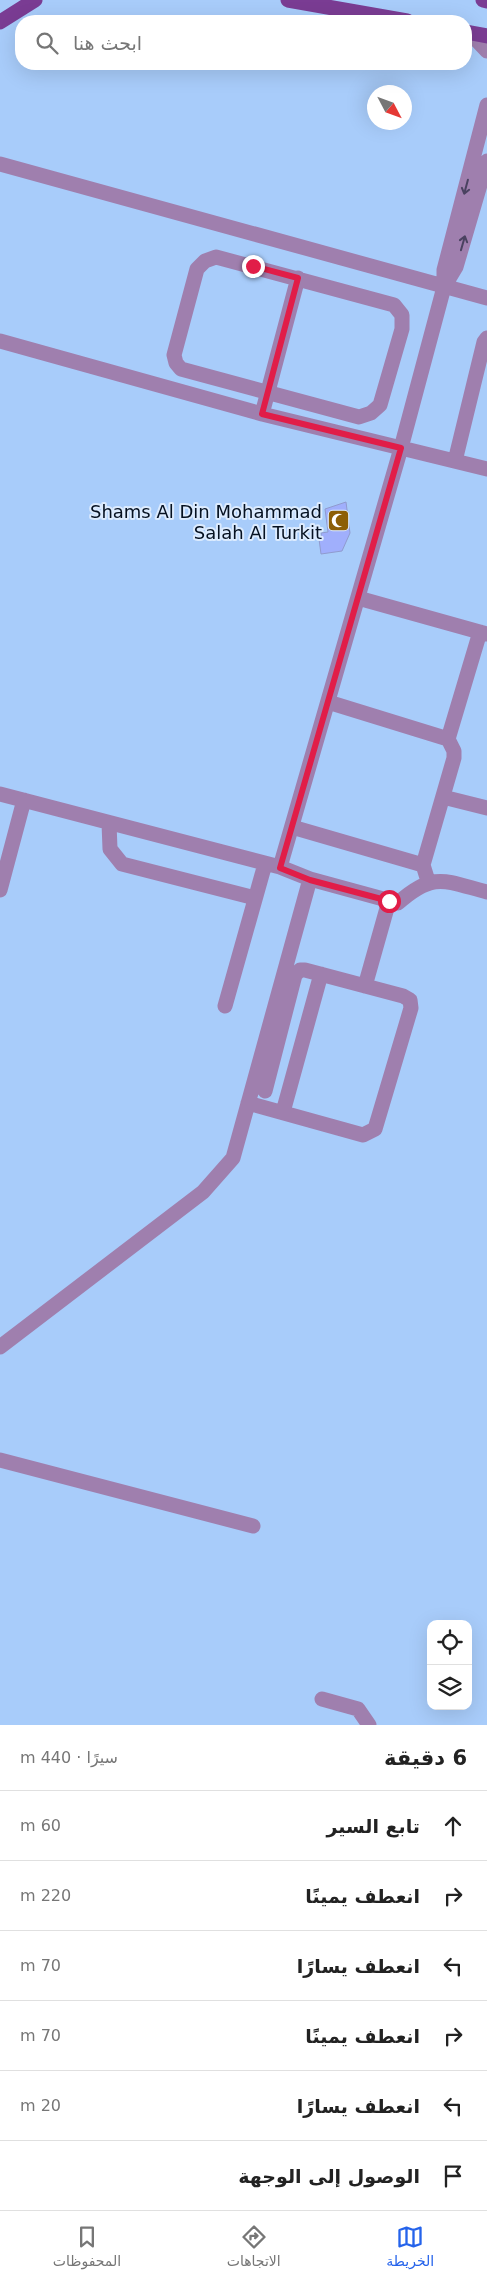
<!DOCTYPE html>
<html lang="ar">
<meta charset="utf-8">
<style>
body{margin:0;font-family:"DejaVu Sans",Cairo,sans-serif;background:#f2f2f2;color:#222;direction:rtl}
.controls{position:absolute;right:15px;bottom:15px;display:grid;overflow:hidden;border-radius:10px;box-shadow:0 5px 20px #0002}
.controls button{width:45px;height:45px;display:grid;place-items:center;padding:0;border:0;border-bottom:1px solid #e0e0e0;background:#fff;color:#222;font:25px sans-serif}
.compass{position:absolute;left:367px;top:85px;width:45px;height:45px;border-radius:50%;background:#fff;box-shadow:0 5px 20px #0002;rotate:131deg}
.stop{position:absolute;width:15px;height:15px;margin:-11px;border:4px solid #e11d48;border-radius:50%;background:#fff}
.stop.end{background:#e11d48;border-color:#fff;box-shadow:0 1px 5px #0008}
.list{margin:0;padding:0;list-style:none}
h2{display:flex;justify-content:space-between;align-items:center;height:65px;margin:0;padding:0 20px;font-size:21px}
h2 small{font-size:16px;font-weight:400;color:#767676}
.list li{display:grid;grid-template-columns:32px 1fr auto;gap:15px;align-items:center;box-sizing:border-box;height:70px;padding:0 20px;border-top:1px solid #e0e0e0}
.list b{display:block;font-size:19px;white-space:nowrap}
.list em{font-size:16px;font-style:normal;color:#767676}
.icon{flex:none;width:28px;height:28px;fill:none;stroke:currentColor;stroke-width:2;stroke-linecap:round;stroke-linejoin:round}
.map{position:relative;flex:none;width:487px;height:1725px;overflow:hidden;direction:ltr}
.search{position:absolute;background:#fff;box-shadow:0 5px 20px #0002;left:15px;right:15px;top:15px;height:55px;display:flex;align-items:center;gap:12px;box-sizing:border-box;padding:0 18px;border-radius:20px;color:#767676;font-size:19px}
.sheet{height:485px;background:#fff}
nav{display:flex;justify-content:space-around;align-items:center;box-sizing:border-box;height:70px;border-top:1px solid #e0e0e0;background:#fff;font-size:14px;color:#767676}
nav a{display:grid;justify-items:center;gap:2px}
nav .on{color:#2563eb}
.map>svg:first-child{display:block}
</style>
<div class="map">
<svg width="487" height="1725" viewBox="0 0 487 1725">
<rect width="100%" height="100%" fill="#a8ccfa"/>
<path fill="#a0affc" stroke="#909bce" d="M346 502 350 533 342 551 321 554 319 539H322L321 533 328 532 325 509Z"/>
<g fill="none" stroke-linecap="round" stroke-linejoin="round">
<path stroke="#9f7fae" stroke-width="15" d="M470 33 487 51
M0 164 487 298
M216 257 394 305 402 315V329L380 405 371 413 359 417 181 369 176 363 174 355 197 269 205 261Z
M444 287 456 267 487 161
M0 341 262 414 487 469
M262 414 298 278
M455 461 484 342 487 338
M358 598 487 634
M328 702 448 739
M0 794 280 867 310 879 398 903C434 871 445 881 487 892
M443 797 487 808
M109 823 110 849 122 864 255 898
M292 827 423 865
M280 867 401 448 444 287V270L487 105
M428 881 423 865 454 758V751L448 739 480 632
M0 890 24 800
M365 986 389 901
M225 1006 265 864
M248 1103 363 1135 375 1129 411 1008 410 1000 403 996 305 970H300L295 975 265 1091
M283 1112 321 974
M0 1347 203 1192 233 1158 310 879
M0 1460 253 1526
M322 1699 358 1709 369 1725"/>
<path stroke="#7a3c93" stroke-width="15" d="M288 0 407 21
M483 0 487 1
M0 22 35 0
M466 32 487 36"/>
</g>
<defs><path id="oneway-shaft" d="M-6 0H5M1.5-3L5.5 0L1.5 3" fill="none" stroke-width="1.6" stroke-linecap="round" stroke-linejoin="round" transform="scale(1.25)"/></defs>
<g stroke="#4a4260">
<use href="#oneway-shaft" transform="translate(466 187) rotate(105)"/>
<use href="#oneway-shaft" transform="translate(463 243) rotate(-74)"/>
</g>
<g fill="none" stroke-linecap="round" stroke-linejoin="round">
<path stroke="#e11d48" stroke-width="6" d="M253 266 298 278 262 414 401 448 280 868 310 880 389 901"/>
</g>
<defs>
<symbol id="mosque-square" viewBox="-11 -11 22 22"><rect x="-9" y="-9" width="18" height="18" rx="4" fill="#8d5f06" stroke="#dcebfe"/><path d="M3.5-4.9A6 6 0 1 0 3.5 4.9A5 5 0 1 1 3.5-4.9Z" fill="#fff"/></symbol>
</defs>
<g fill-rule="evenodd">
<use href="#mosque-square" x="326" y="508" width="25" height="25"/>
</g>
<g text-anchor="middle" dominant-baseline="central" stroke-width="4" stroke-linejoin="round" paint-order="stroke">
<g font-size="18" fill="#051121" stroke="#dcebfe" text-anchor="end">
<text x="322" y="511">Shams Al Din Mohammad<tspan x="322" dy="21">Salah Al Turkit</tspan></text>
</g>
</g>
</svg>
<div class="controls">
<button><svg class="icon" aria-label="locate" viewBox="0 0 24 24"><circle cx="12" cy="12" r="6"/><path d="M12 2v4M12 18v4M2 12h4M18 12h4"/></svg></button>
<button><svg class="icon" aria-label="layers" viewBox="0 0 24 24"><path d="M12 4l9 5-9 5-9-5zM3 14l9 5 9-5"/></svg></button>
</div>
<svg class="compass" viewBox="-18 -18 36 36"><path d="M0-13l5 13h-10z" fill="#e53935"/><path d="M0 13l5-13h-10z" fill="#767676"/></svg>
<div class="stop" style="left:389px;top:901px"></div>
<div class="stop end" style="left:253px;top:266px"></div>
<div class="search"><svg class="icon" aria-label="search" viewBox="0 0 24 24"><circle cx="10" cy="10" r="6"/><path d="M15 15l6 6"/></svg>ابحث هنا</div>
</div>
<section class="sheet">
<h2>6 دقيقة<small>سيرًا · 440 m</small></h2>
<ul class="list">
<li><svg class="icon" aria-label="ahead" viewBox="0 0 24 24"><path d="M12 20V5M6 11l6-6 6 6"/></svg><div><b>تابع السير</b></div><em>60 m</em></li>
<li><svg class="icon" aria-label="right" viewBox="0 0 24 24"><path d="M7 20v-9h11M14 6l5 5-5 5"/></svg><div><b>انعطف يمينًا</b></div><em>220 m</em></li>
<li><svg class="icon" aria-label="left" viewBox="0 0 24 24"><path d="M17 20v-9H6M10 6l-5 5 5 5"/></svg><div><b>انعطف يسارًا</b></div><em>70 m</em></li>
<li><svg class="icon" aria-label="right" viewBox="0 0 24 24"><path d="M7 20v-9h11M14 6l5 5-5 5"/></svg><div><b>انعطف يمينًا</b></div><em>70 m</em></li>
<li><svg class="icon" aria-label="left" viewBox="0 0 24 24"><path d="M17 20v-9H6M10 6l-5 5 5 5"/></svg><div><b>انعطف يسارًا</b></div><em>20 m</em></li>
<li><svg class="icon" aria-label="arrive" viewBox="0 0 24 24"><path d="M6 21V4h12l-3 4 3 4H6"/></svg><div><b>الوصول إلى الوجهة</b></div></li>
</ul>
</section>
<nav>
<a class="on"><svg class="icon" aria-label="map" viewBox="0 0 24 24"><path d="M3 6l6-2 6 2 6-2v14l-6 2-6-2-6 2zM9 4v14M15 6v14"/></svg>الخريطة</a>
<a><svg class="icon" aria-label="directions" viewBox="0 0 24 24"><path d="M12 3l9 9-9 9-9-9zM9 14v-3h6M13 9l2 2-2 2"/></svg>الاتجاهات</a>
<a><svg class="icon" aria-label="saved" viewBox="0 0 24 24"><path d="M7 4h10v16l-5-4-5 4z"/></svg>المحفوظات</a>
</nav>
